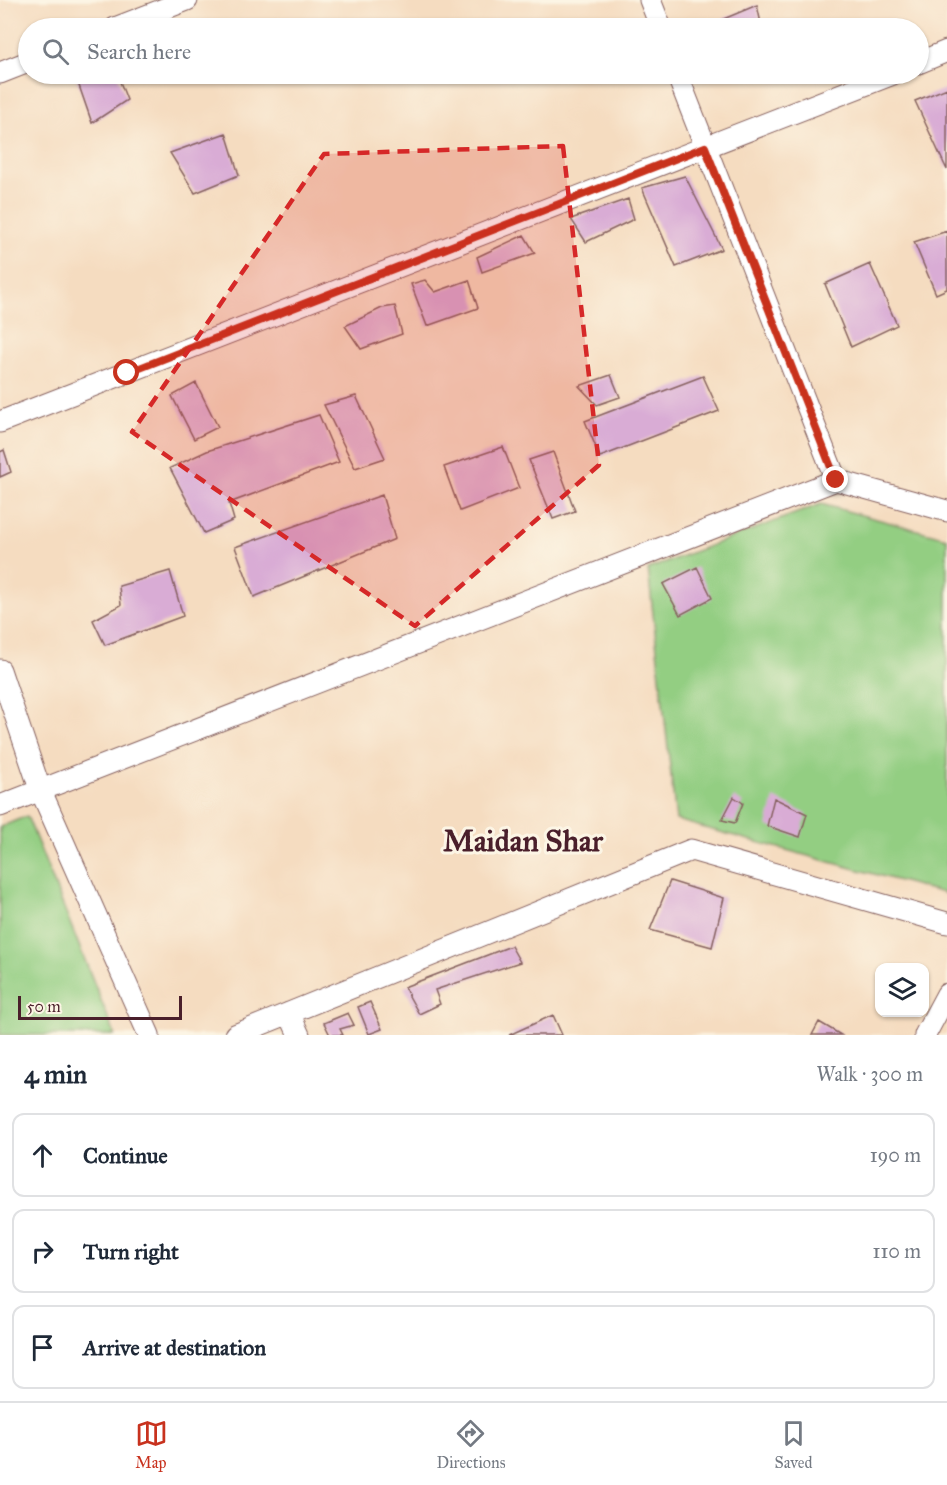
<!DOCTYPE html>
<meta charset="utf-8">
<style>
body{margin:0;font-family:"IM FELL Great Primer",serif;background:#f2f2f3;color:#1f2937}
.controls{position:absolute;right:18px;bottom:18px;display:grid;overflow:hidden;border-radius:12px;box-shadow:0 2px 4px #0004}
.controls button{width:54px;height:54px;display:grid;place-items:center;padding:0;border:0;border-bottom:2px solid #e0e1e3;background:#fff;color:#1f2937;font:30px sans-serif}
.scale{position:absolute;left:18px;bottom:15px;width:164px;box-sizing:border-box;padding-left:6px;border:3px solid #4a1f2b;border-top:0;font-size:16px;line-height:21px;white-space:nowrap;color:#4a1f2b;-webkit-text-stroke:4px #fcf5e5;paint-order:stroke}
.stop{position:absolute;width:18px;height:18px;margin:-14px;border:4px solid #c8321e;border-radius:50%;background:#fff}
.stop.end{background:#c8321e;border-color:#fff;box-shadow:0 2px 6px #0008}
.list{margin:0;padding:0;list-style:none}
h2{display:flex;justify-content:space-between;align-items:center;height:78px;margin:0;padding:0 24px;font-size:26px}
h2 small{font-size:20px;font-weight:400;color:#747a83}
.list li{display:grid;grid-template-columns:39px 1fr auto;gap:18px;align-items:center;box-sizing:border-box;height:84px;margin:0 12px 12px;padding:0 12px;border:2px solid #e0e1e3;border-radius:12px}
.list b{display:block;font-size:22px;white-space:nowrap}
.list em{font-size:20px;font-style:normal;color:#747a83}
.icon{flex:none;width:33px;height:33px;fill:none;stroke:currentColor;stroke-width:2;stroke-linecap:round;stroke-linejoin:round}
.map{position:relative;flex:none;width:947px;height:1035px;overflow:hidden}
.search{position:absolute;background:#fff;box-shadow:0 2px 4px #0004;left:18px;right:18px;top:18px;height:66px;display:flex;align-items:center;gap:15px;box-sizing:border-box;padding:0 21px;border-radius:33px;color:#747a83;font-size:22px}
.sheet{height:366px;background:#fff}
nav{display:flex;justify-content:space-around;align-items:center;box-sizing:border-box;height:84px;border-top:2px solid #e0e1e3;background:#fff;font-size:16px;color:#747a83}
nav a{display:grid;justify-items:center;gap:3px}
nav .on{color:#c8321e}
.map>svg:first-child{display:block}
</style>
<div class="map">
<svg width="947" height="1035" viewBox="0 0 947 1035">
<rect width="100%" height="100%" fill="#fcf5e5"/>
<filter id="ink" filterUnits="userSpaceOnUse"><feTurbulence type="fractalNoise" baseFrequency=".0167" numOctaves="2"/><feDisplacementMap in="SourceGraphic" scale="12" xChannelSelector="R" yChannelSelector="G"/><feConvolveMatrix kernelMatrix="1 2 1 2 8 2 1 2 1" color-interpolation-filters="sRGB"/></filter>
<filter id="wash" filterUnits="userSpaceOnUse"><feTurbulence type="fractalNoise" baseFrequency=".008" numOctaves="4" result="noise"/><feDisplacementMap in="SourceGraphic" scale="24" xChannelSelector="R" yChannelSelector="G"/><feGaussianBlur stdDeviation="1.35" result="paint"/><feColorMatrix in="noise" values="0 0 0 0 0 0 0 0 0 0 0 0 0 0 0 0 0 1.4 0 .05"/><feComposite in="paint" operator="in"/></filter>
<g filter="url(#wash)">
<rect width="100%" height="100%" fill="#f5dcc0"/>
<path fill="#93ce82" stroke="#6e7656" stroke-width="1.5" d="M821 504 947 538V894L676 820 648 569Z
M27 816 115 1035H0V827Z"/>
<g id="blocks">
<path fill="#d9acd5" d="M757 5 762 28H702Z
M75 74H117L127 100 92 123Z
M947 88V170L915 101Z
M226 133 239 175 195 193 170 153Z
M685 176 722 249 676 267 642 188Z
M628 199 634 219 586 242 571 219Z
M947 231V289L936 294 914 242Z
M524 235 535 253 482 272 477 257Z
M870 264 897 325 851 347 825 284Z
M425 280 435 292 469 280 478 308 427 326 411 284Z
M395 306 402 334 361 349 345 326 382 308Z
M611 375 620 397 597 405 579 386Z
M703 376 719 411 600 457 585 421Z
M196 383 218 427 194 439 172 396Z
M356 396 385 458 355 468 324 405Z
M319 415 339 462 229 503 234 520 204 533 170 468 207 451Z
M503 447 519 488 460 511 444 467Z
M4 450 11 472 0 477V452Z
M553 452 575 511 553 519 529 460Z
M382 495 395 539 254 597 235 547Z
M697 567 712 598 680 615 663 584Z
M170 571 183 616 105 645 93 620 121 605 119 586Z
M734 797 743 803 735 823 722 820Z
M774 798 807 814 800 837 767 826Z
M670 881 724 898 712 947 650 930Z
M511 946 520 962 435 990 440 1004 419 1014 404 987Z
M370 1002 382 1029 369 1034 358 1007Z
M348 1013 354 1025 340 1029 343 1035H330L324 1023Z
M553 1015 562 1035H509Z
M819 1022 841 1035H812Z"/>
</g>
</g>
<g filter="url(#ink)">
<use href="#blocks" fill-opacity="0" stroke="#86615f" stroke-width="1.5"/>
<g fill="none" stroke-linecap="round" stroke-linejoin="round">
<defs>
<path id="minor" d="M650 0 661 28
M115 28 187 0
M918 63 947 51
M0 73 28 62
M677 74 836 480
M0 422 893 74
M0 670 40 789 149 1035
M0 806 836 480 947 511
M289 1013 299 1035
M235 1035 691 850 947 923
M925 1035 947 994"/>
</defs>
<use href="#minor" stroke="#86615f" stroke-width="23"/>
<use href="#minor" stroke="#fff" stroke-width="21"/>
</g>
</g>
<g fill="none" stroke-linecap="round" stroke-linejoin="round" filter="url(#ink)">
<path stroke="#c8321e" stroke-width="8" d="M127 373 705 147 836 480"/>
</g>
<path fill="#d62828" fill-opacity="0.2" stroke="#d62828" stroke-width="4.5" stroke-dasharray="12 8" stroke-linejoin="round" d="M563 146 599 465 415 626 132 432 324 154Z"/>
<g text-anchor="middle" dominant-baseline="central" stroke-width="6" stroke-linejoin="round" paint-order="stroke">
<g font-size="30" font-weight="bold" fill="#4a1f2b" stroke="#fcf5e5">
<text x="523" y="841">Maidan Shar</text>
</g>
</g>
</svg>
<div class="controls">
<button><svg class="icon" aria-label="layers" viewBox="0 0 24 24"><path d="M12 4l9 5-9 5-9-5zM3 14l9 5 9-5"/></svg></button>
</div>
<div class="scale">50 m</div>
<div class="stop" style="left:127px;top:373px"></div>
<div class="stop end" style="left:836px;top:480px"></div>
<div class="search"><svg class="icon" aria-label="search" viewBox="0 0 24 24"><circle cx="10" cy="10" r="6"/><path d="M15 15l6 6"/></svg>Search here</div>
</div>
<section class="sheet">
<h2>4 min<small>Walk · 300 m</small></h2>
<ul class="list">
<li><svg class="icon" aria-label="ahead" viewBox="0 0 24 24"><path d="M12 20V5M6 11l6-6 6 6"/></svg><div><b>Continue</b></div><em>190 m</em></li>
<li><svg class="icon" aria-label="right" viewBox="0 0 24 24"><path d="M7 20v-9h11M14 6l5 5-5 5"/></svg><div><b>Turn right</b></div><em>110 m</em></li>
<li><svg class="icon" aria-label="arrive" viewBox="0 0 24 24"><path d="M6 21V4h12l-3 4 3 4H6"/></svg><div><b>Arrive at destination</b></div></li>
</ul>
</section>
<nav>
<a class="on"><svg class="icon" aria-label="map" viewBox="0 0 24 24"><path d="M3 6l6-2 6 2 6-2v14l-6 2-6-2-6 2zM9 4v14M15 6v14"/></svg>Map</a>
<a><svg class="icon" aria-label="directions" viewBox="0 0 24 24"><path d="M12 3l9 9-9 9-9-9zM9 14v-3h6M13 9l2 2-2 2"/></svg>Directions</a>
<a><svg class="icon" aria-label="saved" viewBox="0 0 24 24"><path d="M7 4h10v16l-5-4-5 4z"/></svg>Saved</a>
</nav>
